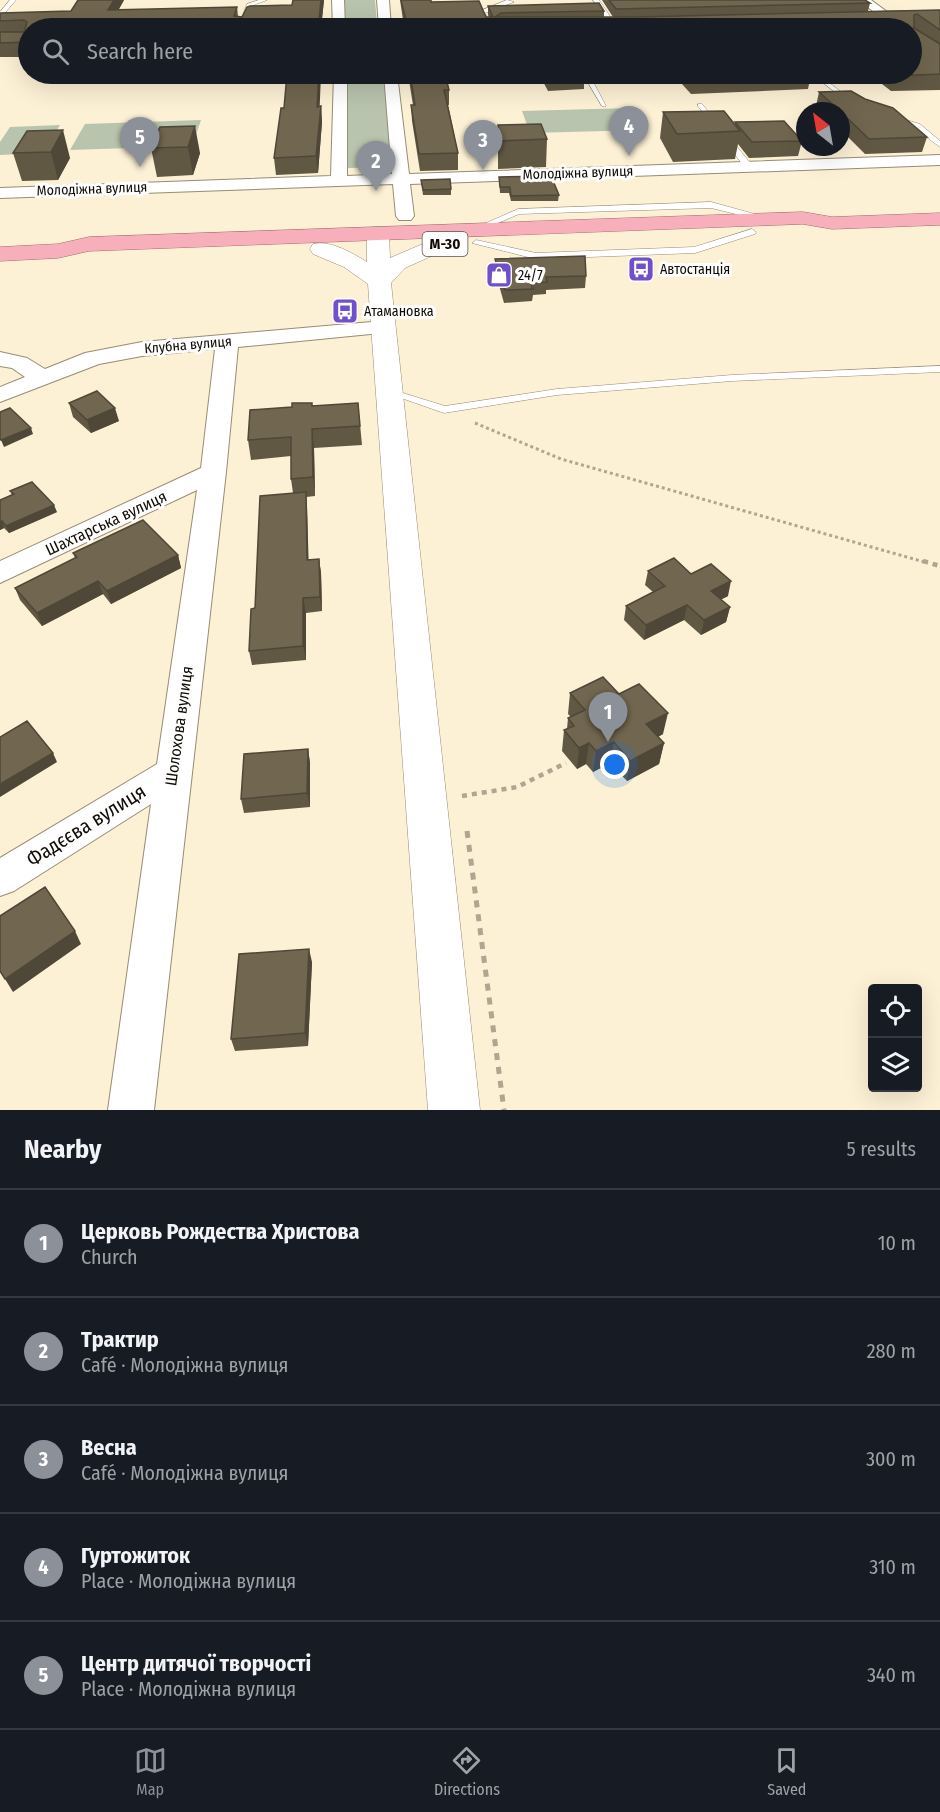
<!DOCTYPE html>
<meta charset="utf-8">
<style>
body{margin:0;font-family:"Fira Sans Condensed",sans-serif;background:#242831;color:#f1f3f6}
.controls{position:absolute;right:18px;bottom:18px;display:grid;overflow:hidden;border-radius:6px;box-shadow:0 6px 24px #0002}
.controls button{width:54px;height:54px;display:grid;place-items:center;padding:0;border:0;border-bottom:2px solid #363941;background:#171b24;color:#f1f3f6;font:30px sans-serif}
.compass{position:absolute;left:796px;top:102px;width:54px;height:54px;border-radius:50%;background:#171b24;box-shadow:0 6px 24px #0002;rotate:329deg}
.you{position:absolute;left:615px;top:765px;width:21px;height:21px;margin:-15px;border:4px solid #fff;border-radius:50%;background:#1a73e8;box-shadow:0 0 0 9px #1a73e833}
.badge{display:grid;place-items:center;width:39px;height:39px;border-radius:50%;background:#8c9099;color:#fff;font-size:20px;font-weight:700}
.pin{position:absolute;translate:-50% -50px;filter:drop-shadow(0 2px 3px #0008)}
.pin::after{content:'';position:absolute;top:32px;width:21px;height:18px;background:inherit;clip-path:polygon(0 0,100% 0,50% 100%)}
.list{margin:0;padding:0;list-style:none}
h2{display:flex;justify-content:space-between;align-items:center;height:78px;margin:0;padding:0 24px;font-size:26px}
h2 small{font-size:20px;font-weight:400;color:#9ea1a6}
.list li{display:grid;grid-template-columns:39px 1fr auto;gap:18px;align-items:center;box-sizing:border-box;height:108px;padding:0 24px;border-top:2px solid #363941}
.list b{display:block;font-size:22px;white-space:nowrap}
.list p{margin:0;font-size:20px;white-space:nowrap;color:#9ea1a6}
.list em{font-size:20px;font-style:normal;color:#9ea1a6}
.icon{flex:none;width:33px;height:33px;fill:none;stroke:currentColor;stroke-width:2;stroke-linecap:round;stroke-linejoin:round}
.map{position:relative;flex:none;width:940px;height:1110px;overflow:hidden}
.search{position:absolute;background:#171b24;box-shadow:0 6px 24px #0002;left:18px;right:18px;top:18px;height:66px;display:flex;align-items:center;gap:15px;box-sizing:border-box;padding:0 21px;border-radius:33px;color:#9ea1a6;font-size:22px}
.sheet{height:618px;background:#171b24}
nav{display:flex;justify-content:space-around;align-items:center;box-sizing:border-box;height:84px;border-top:2px solid #363941;background:#171b24;font-size:16px;color:#9ea1a6}
nav a{display:grid;justify-items:center;gap:3px}
nav .on{color:#8c9099}
.map>svg:first-child{display:block}
</style>
<div class="map">
<svg width="940" height="1110" viewBox="0 0 940 1110">
<rect width="100%" height="100%" fill="#fcf0d5"/>
<path fill="#b8c4ad" d="M345 0H375L377 24 345 25Z
M348 74H385L393 167 348 168Z
M630 108 643 130 530 133 522 111Z
M201 120 192 146 70 150 85 124Z
M60 125 44 153 0 155V142L10 127Z"/>
<g fill="none" stroke-linecap="round" stroke-linejoin="round">
<defs>
<path id="service" d="M10 0H16L3 15V21L0 23V12Z
M259 0H267L251 6 244 28H238L247 4Z
M507 0 514 2 485 13 492 28H486L480 11Z
M593 0H599L618 28H612Z
M583 74H589L606 106H602Z
M812 74H818L854 102 849 103Z
M698 104H702L752 165V169H746L698 106Z
M896 117 920 124 940 141V147L914 128 893 121 892 119Z
M711 202 769 218 765 221 711 208 519 214 477 232 470 230 518 209Z
M752 229 756 232 755 234 695 253 536 259 472 243 476 240 536 253 694 247Z
M940 366V372L732 381 557 395 444 413 384 392 390 389 445 406 557 389 732 375Z"/>
<path id="minor" d="M332 0H344L345 28H333Z
M377 0H389L391 28H379Z
M858 0H871L909 28H896Z
M334 74H347V176L392 174 384 74H397L409 174 940 155V165L410 184 414 216 411 220H399L396 216 393 184 0 198V188L331 176Z
M383 321 391 322 394 327 391 332 238 347 226 472 154 1110H108L151 804 14 891 0 896V858L157 764 197 490 0 583V561L201 468 215 349 142 356 99 364 0 402V387L25 377 12 368 0 366V352L27 358 45 369 85 353 142 342Z"/>
<path id="tertiary" d="M378 227 386 228 389 233 390 258 439 237 447 239 450 244 447 249 405 268 391 283 480 1110H428L368 284 344 267 313 254 310 249 313 244C331 240 352 253 367 262V233L370 228Z"/>
<path id="trunk" d="M803 212 832 217 940 213V225L832 229 803 224 89 251 58 258 0 261V247L58 244 89 237Z"/>
</defs>
<use href="#service" stroke="#978c74" stroke-width="1"/>
<use href="#minor" stroke="#978c74" stroke-width="2"/>
<use href="#tertiary" stroke="#978c74" stroke-width="1"/>
<use href="#trunk" stroke="#a46970" stroke-width="1"/>
<path stroke="#afa691" stroke-width="3" stroke-dasharray="3 3" stroke-linecap="butt" d="M475 423 561 459 928 563"/>
<path stroke="#afa691" stroke-width="4.5" stroke-dasharray="5 5" stroke-linecap="butt" d="M923 561 940 566
M462 796 517 787 566 763"/>
<path stroke="#afa691" stroke-width="5" stroke-dasharray="7 7" stroke-linecap="butt" d="M467 831 504 1110"/>
<use href="#service" fill="#fff" fill-rule="evenodd"/>
<use href="#minor" fill="#fff" fill-rule="evenodd"/>
<use href="#tertiary" fill="#fff" fill-rule="evenodd"/>
<use href="#trunk" fill="#f7b0bb" fill-rule="evenodd"/>
</g>
<path fill="#615844" d="M78 0H124L118 10 237 7 238 16 242 17 292 5 324 0 321 28H28V57H0V13L71 11Z
M400 0H431V2L486 17H489L488 15V6L604 11V17H613L602 0 870 3 868 11 940 10V90L891 91 869 74H912V28H403L402 20H403Z
M408 74H445L449 90V105H448L458 153V170L420 171 412 121 411 105H413Z
M539 74H584V89L548 91Z
M673 74H811L808 89 691 94Z
M819 92 927 137 922 152 865 154 841 130V111H821L816 106Z
M321 106 322 122 318 173 276 175 274 158 284 108Z
M663 112 735 125V122L802 141 798 156 749 158 738 144 735 159 673 162 660 138Z
M498 125 547 139 546 167 498 169Z
M160 127 200 153 193 175 157 177 151 148Z
M27 131 70 158 58 180 22 181 13 153Z
M499 177 559 195 558 201H511L509 193H500Z
M421 180 451 189V195H423Z
M495 259 586 276 585 288 546 290V294L533 295 532 301 504 303 495 271Z
M69 403 119 421 91 433 73 417Z
M358 403 362 445 314 448 315 496 306 497 307 506 308 560 319 559 321 573 322 611 306 613V660L252 665 249 651 255 608 293 493 291 479V456L251 460 248 440 312 406Z
M10 491 57 512 9 533 4 528 0 530V500L12 495Z
M73 553 178 555 181 568 111 604 103 594 42 626 20 600 15 588 75 558Z
M648 571 691 574 728 596 720 600 730 607 726 622 701 635 684 620 644 640 624 620 626 606 653 592 645 585Z
M570 693 619 694 663 734 658 737 664 743 659 764 627 781 610 763 593 772 586 764 577 769 562 751 564 730 567 729 568 718 571 717 568 714Z
M308 749 310 763V807L244 813 241 799Z
M312 962 308 1046 235 1051 231 1039Z"/>
<path fill="#4f4737" d="M114 0H124L111 24 108 10Z
M321 0H324L321 28H320L319 21Z
M319 74H321L319 123 317 107Z
M321 106 322 122 318 173 316 156Z
M195 126 200 153 193 175 188 147Z
M63 130 70 158 58 180 51 152Z
M115 408 119 421 91 433 87 420Z
M31 428 33 434 4 447 1 440Z
M312 429 314 448 315 496 313 477Z
M306 492 307 506 309 574 307 560Z
M54 505 57 512 9 533 6 526Z
M2 521 4 528 0 530V522Z
M178 555 181 568 111 604 107 591Z
M319 559 321 573 322 611 320 597Z
M98 581 103 594 42 626 37 613Z
M731 581 728 596 708 606 711 591Z
M303 598 306 613V660L303 646Z
M687 605 684 620 644 640 646 625Z
M730 607 726 622 701 635 704 620Z
M668 713 663 734 643 745 646 724Z
M614 742 610 763 593 772 596 751Z
M589 743 586 764 577 769 579 748Z
M664 743 659 764 627 781 630 761Z
M308 749 310 763V807L307 793Z
M53 753 57 762 0 797V784Z
M75 931 81 944 13 992 5 979Z
M309 949 312 962 308 1046 305 1033Z"/>
<path fill="#71664f" stroke="#4f4737" stroke-width="1.5" d="M78 0H114L108 10 237 7 234 16 242 17 247 7 250 6 292 5 293 0H321L319 21 320 28H28V42L0 43V32H24L27 22 24 20 0 21V13L71 11Z
M401 0H431V2L479 1 486 17H637L940 10V30L917 14 914 15V28L940 44V74L895 76 892 74H912V28H834L825 21 750 23 757 28H649L647 26 557 28H403L402 20H406Z
M609 0H865L870 3 616 9Z
M599 3 604 11 501 13 495 17H493L488 6Z
M287 74H319L317 107 321 106 316 156 274 158 281 108H284Z
M410 74H445L449 90H444L458 153 419 154 411 105H415Z
M547 74H585L548 76Z
M688 74H811L693 79Z
M851 91 865 99 893 108 927 137 869 139 841 112V111H840L819 92Z
M724 111 740 131 677 134 663 112Z
M784 121 802 141 752 142 735 122Z
M541 124 547 139 499 141 498 125Z
M195 126 188 147 151 148 160 127Z
M63 130 51 152 13 153 27 131Z
M551 176 559 195 511 196 510 187H500L499 177Z
M450 179 451 189 423 190 421 180Z
M585 256 586 276 546 277 547 282 530 283 533 289 505 290 495 259Z
M97 391 115 408 87 420 69 403Z
M292 403H312V406L358 403 360 426 312 429 313 477 291 479V437L248 440 250 410 292 407Z
M10 408 31 428 1 440 0 438V412Z
M32 482 54 505 6 526 2 521 0 522V500L14 494 10 491Z
M306 492 307 560 319 559 320 597 303 598V646L249 651 251 609 255 608 260 496Z
M143 520 178 555 107 591 98 581 37 613 15 588 77 557 73 553Z
M674 558 691 574 711 564 731 581 711 591 730 607 704 620 687 605 646 625 626 606 665 586 648 571Z
M603 677 619 694 639 684 668 713 646 724 664 743 630 761 614 742 596 751 589 743 579 748 564 730 574 726 568 718 585 710 570 693Z
M27 721 53 753 0 784V737Z
M308 749 307 793 241 799 244 754Z
M45 887 75 931 5 979 0 971V916Z
M309 949 305 1033 231 1039 239 954Z"/>
<defs>
<symbol id="bus-square" viewBox="-11 -11 22 22"><rect x="-9" y="-9" width="18" height="18" rx="4" fill="#714fc8" stroke="#fefefe"/><path d="M-5-6H5V4H4V6H2V4H-2V6H-4V4H-5ZM-3.5-4V0h7V-4ZM-3.5 1.2v1.5H-2V1.2ZM2 1.2v1.5H3.5V1.2Z" fill="#fff"/></symbol>
<symbol id="shop-square" viewBox="-11 -11 22 22"><rect x="-9" y="-9" width="18" height="18" rx="4" fill="#714fc8" stroke="#fefefe"/><path d="M-5-2.5h2.3a2.7 3.5 0 0 1 5.4 0H5L5.5 6h-11ZM-1.5-2.5h3a1.5 2.3 0 0 0-3 0Z" fill="#fff"/></symbol>
</defs>
<g fill-rule="evenodd">
<use href="#bus-square" x="626" y="254" width="30" height="30"/>
<use href="#shop-square" x="484" y="260" width="30" height="30"/>
<use href="#bus-square" x="330" y="296" width="30" height="30"/>
</g>
<g text-anchor="middle" dominant-baseline="central" stroke-width="6" stroke-linejoin="round" paint-order="stroke">
<g font-size="14" fill="#0f0b04" stroke="#fefefe">
<text transform="translate(578 173) rotate(-2)">Молодіжна вулиця</text>
<text transform="translate(92 189) rotate(-2)">Молодіжна вулиця</text>
<text transform="translate(188 345) rotate(-5)">Клубна вулиця</text>
</g>
<g font-size="14" fill="#0f0b04" stroke="#fefefe" text-anchor="start">
<text x="660" y="269">Автостанція</text>
<text x="518" y="275">24/7</text>
<text x="364" y="311">Атамановка</text>
</g>
<rect fill="#fefefe" stroke="#57544f" stroke-width="1.5" x="422.5" y="232" width="45" height="24" rx="4.5"/>
<g font-size="15" font-weight="bold" fill="#0f0b04">
<text x="445" y="244">М-30</text>
</g>
<g font-size="16" fill="#0f0b04" stroke="#fefefe">
<text transform="translate(106 523) rotate(-25)">Шахтарська вулиця</text>
<text transform="translate(179 726) rotate(-82)">Шолохова вулиця</text>
</g>
<g font-size="20" fill="#0f0b04" stroke="#fefefe">
<text transform="translate(86 825) rotate(-32)">Фадєєва вулиця</text>
</g>
</g>
</svg>
<div class="controls">
<button><svg class="icon" aria-label="locate" viewBox="0 0 24 24"><circle cx="12" cy="12" r="6"/><path d="M12 2v4M12 18v4M2 12h4M18 12h4"/></svg></button>
<button><svg class="icon" aria-label="layers" viewBox="0 0 24 24"><path d="M12 4l9 5-9 5-9-5zM3 14l9 5 9-5"/></svg></button>
</div>
<svg class="compass" viewBox="-18 -18 36 36"><path d="M0-13l5 13h-10z" fill="#e53935"/><path d="M0 13l5-13h-10z" fill="#9ea1a6"/></svg>
<div class="you"></div>
<div class="pin badge" style="left:608px;top:742px">1</div>
<div class="pin badge" style="left:376px;top:191px">2</div>
<div class="pin badge" style="left:483px;top:170px">3</div>
<div class="pin badge" style="left:629px;top:156px">4</div>
<div class="pin badge" style="left:140px;top:167px">5</div>
<div class="search"><svg class="icon" aria-label="search" viewBox="0 0 24 24"><circle cx="10" cy="10" r="6"/><path d="M15 15l6 6"/></svg>Search here</div>
</div>
<section class="sheet">
<h2>Nearby<small>5 results</small></h2>
<ul class="list">
<li><span class="badge">1</span><div><b>Церковь Рождества Христова</b><p>Church</p></div><em>10 m</em></li>
<li><span class="badge">2</span><div><b>Трактир</b><p>Café · Молодіжна вулиця</p></div><em>280 m</em></li>
<li><span class="badge">3</span><div><b>Весна</b><p>Café · Молодіжна вулиця</p></div><em>300 m</em></li>
<li><span class="badge">4</span><div><b>Гуртожиток</b><p>Place · Молодіжна вулиця</p></div><em>310 m</em></li>
<li><span class="badge">5</span><div><b>Центр дитячої творчості</b><p>Place · Молодіжна вулиця</p></div><em>340 m</em></li>
</ul>
</section>
<nav>
<a class="on"><svg class="icon" aria-label="map" viewBox="0 0 24 24"><path d="M3 6l6-2 6 2 6-2v14l-6 2-6-2-6 2zM9 4v14M15 6v14"/></svg>Map</a>
<a><svg class="icon" aria-label="directions" viewBox="0 0 24 24"><path d="M12 3l9 9-9 9-9-9zM9 14v-3h6M13 9l2 2-2 2"/></svg>Directions</a>
<a><svg class="icon" aria-label="saved" viewBox="0 0 24 24"><path d="M7 4h10v16l-5-4-5 4z"/></svg>Saved</a>
</nav>
